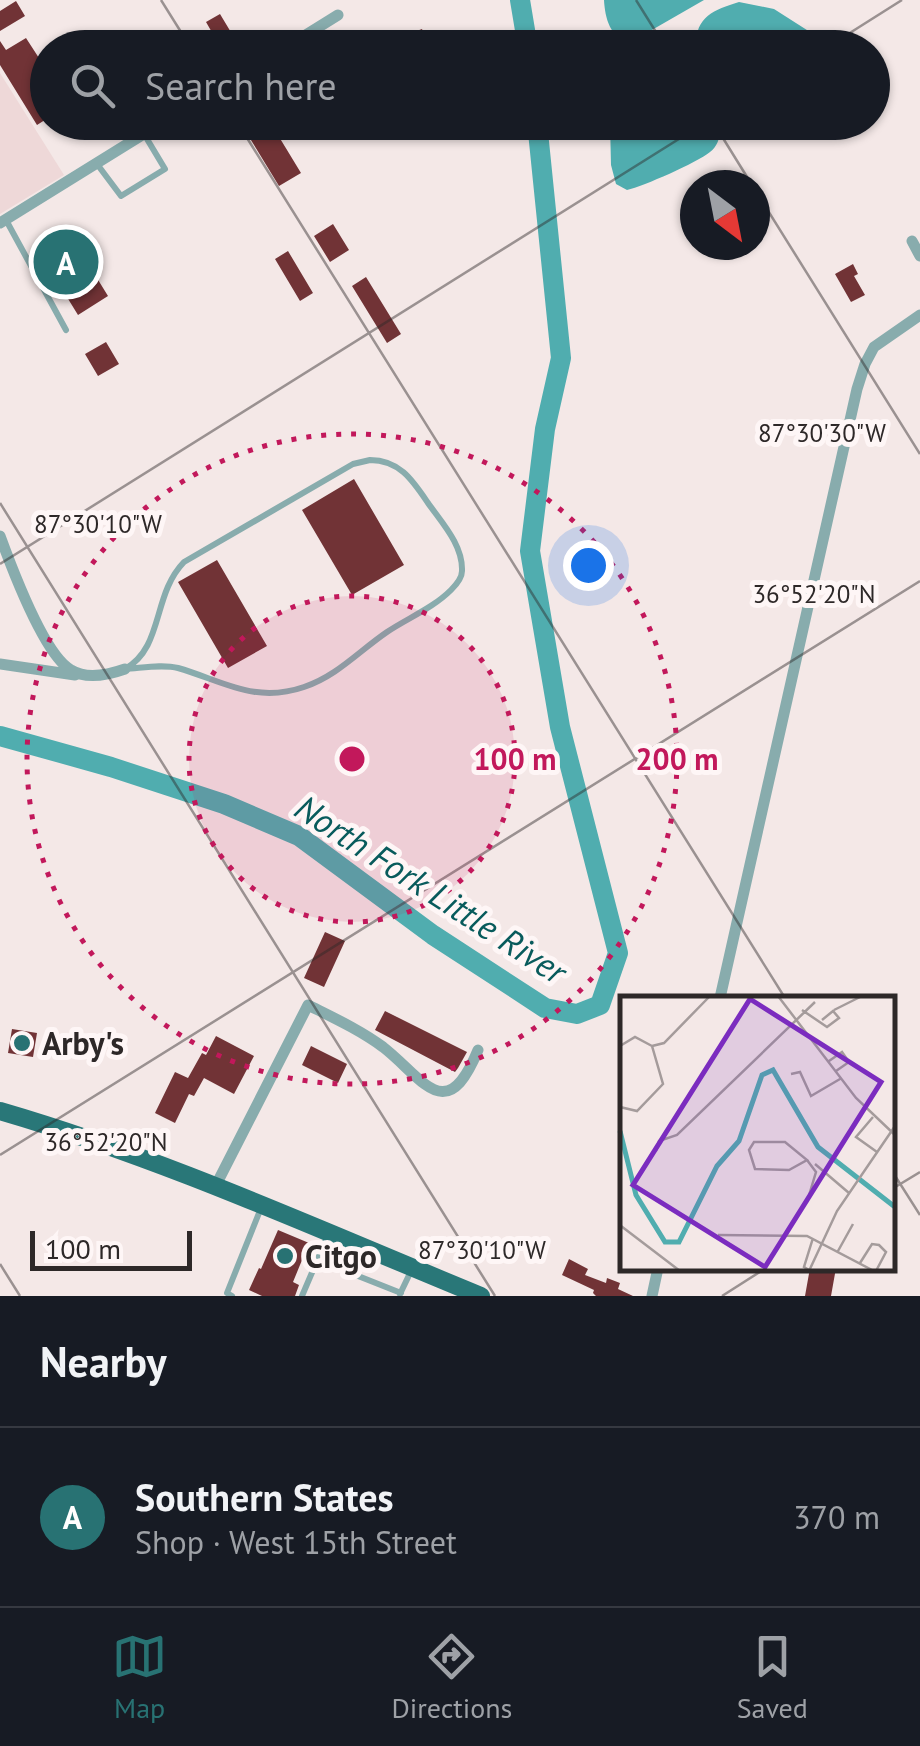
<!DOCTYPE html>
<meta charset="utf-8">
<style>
body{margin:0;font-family:"PT Sans",sans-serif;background:#20242c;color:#f1f3f6}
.compass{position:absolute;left:680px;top:170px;width:90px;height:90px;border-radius:50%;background:#171b24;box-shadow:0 2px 8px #0004;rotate:148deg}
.scale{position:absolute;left:30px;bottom:25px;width:162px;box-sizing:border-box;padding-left:10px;border:5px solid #2d2828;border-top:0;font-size:28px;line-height:35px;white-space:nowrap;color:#2d2828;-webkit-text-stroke:8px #fef6f6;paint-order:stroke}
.you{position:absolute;left:588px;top:565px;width:35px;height:35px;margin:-25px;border:8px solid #fff;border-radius:50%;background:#1a73e8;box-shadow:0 0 0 15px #1a73e833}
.badge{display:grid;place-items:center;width:65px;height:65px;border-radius:50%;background:#287273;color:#fff;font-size:32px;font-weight:700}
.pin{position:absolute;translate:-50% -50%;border:5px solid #fff;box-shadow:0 2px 10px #0006}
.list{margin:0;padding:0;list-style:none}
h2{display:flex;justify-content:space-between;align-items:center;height:130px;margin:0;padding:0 40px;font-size:42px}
h2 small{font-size:32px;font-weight:400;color:#9ea1a6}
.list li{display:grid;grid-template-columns:65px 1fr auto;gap:30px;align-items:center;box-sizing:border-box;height:180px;padding:0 40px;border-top:2px solid #363941}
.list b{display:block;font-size:38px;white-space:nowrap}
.list p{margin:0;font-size:32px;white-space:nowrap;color:#9ea1a6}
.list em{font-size:32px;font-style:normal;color:#9ea1a6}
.icon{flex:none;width:55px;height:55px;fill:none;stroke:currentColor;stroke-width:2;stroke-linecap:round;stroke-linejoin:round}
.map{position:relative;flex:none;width:920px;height:1296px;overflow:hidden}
.search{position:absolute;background:#171b24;box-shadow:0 2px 8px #0004;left:30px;right:30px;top:30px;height:110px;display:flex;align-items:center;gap:25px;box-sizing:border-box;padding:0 35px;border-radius:55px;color:#9ea1a6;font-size:38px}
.sheet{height:310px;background:#171b24}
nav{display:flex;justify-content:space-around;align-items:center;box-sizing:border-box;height:140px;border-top:2px solid #363941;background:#171b24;font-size:28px;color:#9ea1a6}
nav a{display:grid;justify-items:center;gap:5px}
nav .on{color:#287273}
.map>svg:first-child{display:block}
</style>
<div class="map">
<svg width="920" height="1296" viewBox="0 0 920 1296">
<rect width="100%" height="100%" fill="#f4e8e7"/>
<path fill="#eed8d8" d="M0 73 64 175 0 214Z"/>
<path fill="#50adaf" d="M604 0H704L631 42C610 39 605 18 604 0Z
M739 2 774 9 821 39 830 47H696C695 17 713 10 739 2Z
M610 123H717L721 131C719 139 717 147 710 152 696 163 644 186 627 190L616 184 611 165Z"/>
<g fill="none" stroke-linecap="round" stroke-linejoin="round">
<path stroke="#50adaf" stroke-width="20" d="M520 0 528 48
M0 736 111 767 224 804 299 836 433 935 545 1008 577 1014 600 1005 618 953 560 727 530 551 545 429 561 358 537 122"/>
</g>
<path fill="#713336" d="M16 1 25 16 0 31V11Z
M220 14 238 44 232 48H221L206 22Z
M422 29 429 48H375L374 47Z
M26 38 48 72V118L37 125 0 65V41L6 50Z
M67 122H100L75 137Z
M240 122H270L301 173 279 186Z
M333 224 349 250 330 262 314 236Z
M68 231 108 296 78 315 38 250Z
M288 251 313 293 300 301 275 259Z
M853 264 858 274 854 276 865 295 851 302 835 274Z
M366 277 401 334 387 343 352 286Z
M106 342 119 364 98 376 85 354Z
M354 479 404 565 352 595 302 510Z
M217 560 267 646 228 668 178 582Z
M325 932 345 941 324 987 304 978Z
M385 1011 467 1052 458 1068 455 1072 375 1030Z
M12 1029 37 1033 33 1057 8 1053Z
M216 1036 254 1056 234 1094 204 1078 194 1096 189 1094 175 1123 155 1113 175 1072 188 1078 202 1053 206 1055Z
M311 1046 347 1064 338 1083 302 1065Z
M278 1230 309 1243 293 1282 299 1285 295 1296H262L249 1290 259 1268 261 1269Z
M569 1259 588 1269 585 1275 606 1283 607 1278 620 1283 618 1289 633 1296H596L593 1293 594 1290 562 1275Z
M810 1268H836L831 1296H805Z"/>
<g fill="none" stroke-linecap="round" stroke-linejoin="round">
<path stroke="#88acad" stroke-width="6" d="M97 164 121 196 165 169 144 134
M6 220 66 330
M370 460C400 460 413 481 428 503 442 523 463 545 462 571 462 578 456 585 451 590 433 608 408 618 387 632 359 651 337 676 304 687 255 704 223 681 178 668 162 664 142 668 125 669 164 647 152 595 184 562L353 464Z
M348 1272 401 1293
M400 1294 412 1269
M232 1296 227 1293 261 1208
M302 1296 328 1235"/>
<path stroke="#88acad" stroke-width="11" d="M285 48 338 15
M0 223 163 122
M912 241 920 256
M0 536C11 566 44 655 71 670 87 680 108 675 125 669
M0 664 75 675
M720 998 857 389 865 364 874 347 920 315
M215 1187 308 1005C334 1018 360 1030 383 1047 423 1078 446 1128 478 1050
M652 1296 658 1268"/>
<path stroke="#297778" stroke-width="18" d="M0 1111C165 1159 322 1231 481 1296"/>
</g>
<path fill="none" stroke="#2d2828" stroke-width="2.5" stroke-opacity="0.45" d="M161 0 191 48M636 0 666 48M826 48 902 0M237 122 785 998M713 122 752 185M755 190 920 454M0 503 495 1296M0 564 706 122M0 1155 920 581M892 1171 920 1215M892 1189 920 1172M0 1264 20 1296M722 1296 766 1268"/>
<circle cx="352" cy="759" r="163" fill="#c2185b" fill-opacity=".12"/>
<g fill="none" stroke="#c2185b" stroke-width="5" stroke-dasharray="5 10">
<circle cx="352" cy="759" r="163"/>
<circle cx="352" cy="759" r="325"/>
</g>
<g fill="#287273" stroke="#fef6f6" stroke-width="4">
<circle cx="22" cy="1043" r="10"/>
<circle cx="285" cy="1256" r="10"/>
</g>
<g text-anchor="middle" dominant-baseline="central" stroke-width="10" stroke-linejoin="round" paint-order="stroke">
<g font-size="32" font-weight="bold" fill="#2d2828" stroke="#fef6f6" text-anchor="start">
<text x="42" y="1043">Arby's</text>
<text x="305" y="1256">Citgo</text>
</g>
<g font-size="35" font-style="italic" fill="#085b5c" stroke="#fef6f6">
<text transform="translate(431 889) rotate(33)">North Fork Little River</text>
</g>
</g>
<g transform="translate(620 996)">
<rect width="275" height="275" fill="#f4e8e7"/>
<path fill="none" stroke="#50adaf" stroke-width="5" d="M0 135 16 199 45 246H59L97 170 119 145 142 79 153 74 198 151 275 211"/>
<path fill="none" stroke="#a49b9b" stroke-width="2.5" d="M158 0 236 102 275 139M182 14 207 31 219 22 213 15 202 24M214 14 242 0M0 50 15 41 32 50M32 50 44 47 90 0M209 65 222 56 229 66 216 75M171 78 180 76 191 100 220 83M0 111 17 115 43 88 32 50M253 121 236 141 257 156M134 146H165L187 164 169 174 135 173 129 154ZM36 155 39 145 57 139 195 6M195 168 229 197M187 206 196 176 187 164M1 230 60 275M98 239 187 240 254 275M218 255 233 228M240 267 252 248 259 249 266 256 256 275M189 274 184 271 193 242M189 275 217 215 275 130"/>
<path fill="#7b2cbf" fill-opacity="0.15" stroke="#7b2cbf" stroke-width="5" d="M130 3 261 86 145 271 13 189Z"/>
<rect width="275" height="275" fill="none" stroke="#2d2828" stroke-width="5"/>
</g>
<g font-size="25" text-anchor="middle" fill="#2d2828" stroke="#fef6f6" stroke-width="10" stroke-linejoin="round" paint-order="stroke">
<text x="822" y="442">87°30'30"W</text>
<text x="98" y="533">87°30'10"W</text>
<text x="814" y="603">36°52'20"N</text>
<text x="106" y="1151">36°52'20"N</text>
<text x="482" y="1259">87°30'10"W</text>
</g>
<circle cx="352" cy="759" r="15" fill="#c2185b" stroke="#fef6f6" stroke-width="5"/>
<g font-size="30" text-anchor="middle" font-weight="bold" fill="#c2185b" stroke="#fef6f6" stroke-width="10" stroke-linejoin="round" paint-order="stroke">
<text x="515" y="770">100 m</text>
<text x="677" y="770">200 m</text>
</g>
</svg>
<svg class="compass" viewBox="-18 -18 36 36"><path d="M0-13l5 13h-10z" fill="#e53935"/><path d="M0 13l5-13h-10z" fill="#9ea1a6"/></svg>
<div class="scale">100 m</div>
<div class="you"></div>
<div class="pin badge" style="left:66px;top:262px">A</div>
<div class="search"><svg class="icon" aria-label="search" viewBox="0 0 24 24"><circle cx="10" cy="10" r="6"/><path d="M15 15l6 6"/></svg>Search here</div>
</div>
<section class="sheet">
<h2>Nearby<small></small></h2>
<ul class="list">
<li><span class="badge">A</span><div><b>Southern States</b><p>Shop · West 15th Street</p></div><em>370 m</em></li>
</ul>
</section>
<nav>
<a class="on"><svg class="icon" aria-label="map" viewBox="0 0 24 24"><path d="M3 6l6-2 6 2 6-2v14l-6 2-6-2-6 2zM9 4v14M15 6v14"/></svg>Map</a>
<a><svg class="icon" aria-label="directions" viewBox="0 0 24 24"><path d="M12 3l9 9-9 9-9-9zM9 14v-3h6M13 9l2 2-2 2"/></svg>Directions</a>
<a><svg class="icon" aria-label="saved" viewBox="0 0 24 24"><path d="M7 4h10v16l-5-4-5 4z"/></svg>Saved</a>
</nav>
